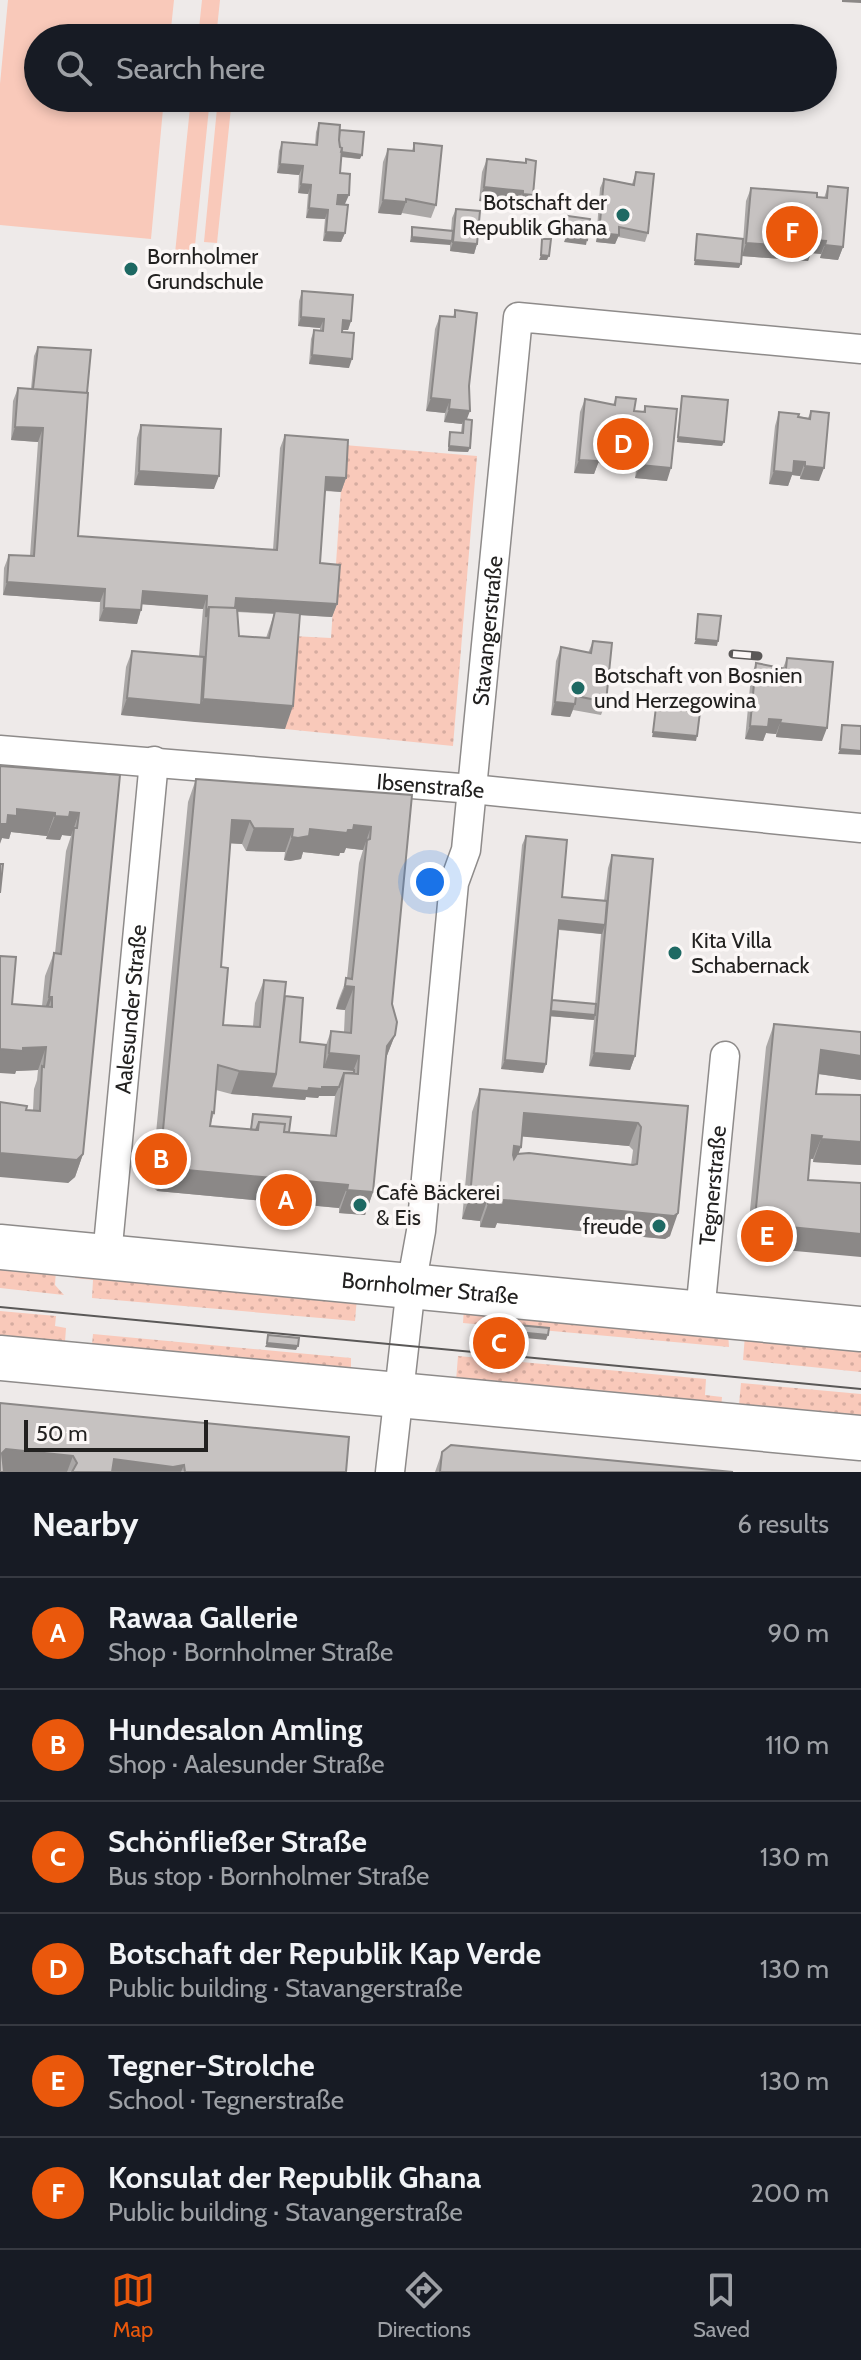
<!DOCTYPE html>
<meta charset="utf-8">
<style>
body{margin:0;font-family:Cabin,sans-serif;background:#20242c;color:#f1f3f6}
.scale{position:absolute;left:24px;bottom:20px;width:184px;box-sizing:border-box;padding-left:8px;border:4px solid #222120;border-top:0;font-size:22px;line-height:28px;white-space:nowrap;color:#222120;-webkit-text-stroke:6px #fbf7f6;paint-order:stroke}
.you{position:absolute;left:430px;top:882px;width:28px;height:28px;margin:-20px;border:6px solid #fff;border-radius:50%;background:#1a73e8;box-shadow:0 0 0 12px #1a73e833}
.badge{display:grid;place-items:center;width:52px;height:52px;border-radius:50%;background:#ea580c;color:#fff;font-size:26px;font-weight:700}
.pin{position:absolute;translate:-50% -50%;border:4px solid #fff;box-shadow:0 2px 8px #0006}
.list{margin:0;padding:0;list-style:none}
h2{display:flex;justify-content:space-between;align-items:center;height:104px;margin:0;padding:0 32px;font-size:34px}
h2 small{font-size:26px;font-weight:400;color:#9ea1a6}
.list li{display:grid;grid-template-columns:52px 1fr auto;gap:24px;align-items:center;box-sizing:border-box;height:112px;padding:0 32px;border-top:2px solid #363941}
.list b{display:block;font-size:30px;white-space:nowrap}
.list p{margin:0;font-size:26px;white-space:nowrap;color:#9ea1a6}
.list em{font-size:26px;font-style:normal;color:#9ea1a6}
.icon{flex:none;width:44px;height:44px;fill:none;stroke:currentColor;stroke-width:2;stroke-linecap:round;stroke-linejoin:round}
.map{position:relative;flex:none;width:861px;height:1472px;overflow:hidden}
.search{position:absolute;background:#171b24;box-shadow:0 4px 12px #0003;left:24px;right:24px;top:24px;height:88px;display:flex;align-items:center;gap:20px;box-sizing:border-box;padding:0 28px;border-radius:44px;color:#9ea1a6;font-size:30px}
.sheet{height:776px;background:#171b24}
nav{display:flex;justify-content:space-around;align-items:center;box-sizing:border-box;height:112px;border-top:2px solid #363941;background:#171b24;font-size:22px;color:#9ea1a6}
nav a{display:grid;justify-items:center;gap:4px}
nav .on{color:#ea580c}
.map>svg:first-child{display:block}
</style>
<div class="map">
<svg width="861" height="1472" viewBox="0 0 861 1472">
<defs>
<pattern id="grass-dots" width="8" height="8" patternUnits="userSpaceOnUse" patternTransform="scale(2)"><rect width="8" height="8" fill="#f9c9ba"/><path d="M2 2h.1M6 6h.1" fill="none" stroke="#d5aca0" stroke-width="1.8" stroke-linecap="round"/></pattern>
</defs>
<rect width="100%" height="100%" fill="#eeeae9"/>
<path fill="url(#grass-dots)" d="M344 445 477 456 453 746 285 729 292 636 331 638Z
M0 1264 56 1269 55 1285 64 1295 0 1288Z
M76 1271 357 1297 355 1321 92 1298 93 1280 75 1278Z
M464 1308 728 1333 729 1347 463 1323Z
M0 1311 56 1316 55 1326 66 1328 65 1342 0 1336Z
M93 1334 351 1358V1370L92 1345Z
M745 1335 861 1346V1372L743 1360Z
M458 1356 706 1379 705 1395 722 1397 721 1409 456 1381Z
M741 1383 861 1394V1417L739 1405Z"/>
<path fill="#f9c9ba" d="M8 0H174L170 38H38V98H164L151 239 0 225V84Z
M202 0H220L216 38H198Z
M191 98H210L193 265 174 263Z
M218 98H232L217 243 204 242Z"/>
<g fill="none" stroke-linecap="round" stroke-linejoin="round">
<defs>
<g id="minor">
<path id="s1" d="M0 750 472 789 861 828"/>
<path id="s2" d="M107 1256 154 761"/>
<path id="s3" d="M700 1313 725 1056"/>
<path id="s4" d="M390 1472 411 1286 421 1231 454 883 466 850 518 317 861 349"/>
</g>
<g id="primary">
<path id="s5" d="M0 1247 861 1329"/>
<path d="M0 1358 861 1438"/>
</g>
</defs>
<use href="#minor" stroke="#8e8b8a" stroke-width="31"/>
<use href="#primary" stroke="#8e8b8a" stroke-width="47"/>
<use href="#minor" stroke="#fff" stroke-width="28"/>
<use href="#primary" stroke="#fff" stroke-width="44"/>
<path stroke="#5a5857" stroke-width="2" d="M0 1307 861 1389"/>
<defs>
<path id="rail" d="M733 654 758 656"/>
</defs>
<use href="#rail" stroke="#5a5857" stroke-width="9"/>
<use href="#rail" stroke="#fbf7f6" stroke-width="6" stroke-dasharray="18" stroke-linecap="butt"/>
</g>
<path fill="#aaa7a6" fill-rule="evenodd" d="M319 123 340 130 360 159 341 157 340 173 345 204V233L341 242 323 241 325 219 306 218 308 194 298 193 299 175 277 173 279 151 282 142 315 145 316 132Z
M414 143 436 205 431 218 402 213 401 215 378 213 383 162 388 149 412 151Z
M487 159 525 162 526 159 533 195 528 208 518 207V204L479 201 482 172Z
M636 172 648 233 645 242 618 237 615 244 596 242 600 188 604 179 632 184Z
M828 186 843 247 838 260 820 258 821 254 811 253 808 261 742 256 746 201 751 188 824 198Z
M456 209 477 244 474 254 450 251V244L410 242 412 227 451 231 452 218Z
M302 291 351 321 348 330H342L349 368 309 364 311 339 314 330 320 331V328L298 326 299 301Z
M455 310 469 386 467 420 468 452 448 451 449 436 450 432H461L462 424 444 422 445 413 426 411 435 329 440 316 453 317Z
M38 347 87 393 78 536 273 550 280 448 285 435 346 478 341 492 325 491 320 563 337 604 332 617 300 615 285 729 121 715 126 667 132 651 199 656 203 609 142 604 137 624 99 621 100 602 3 595 4 568 9 555 30 556 38 442 11 440 13 401 18 388 31 389 34 356ZM237 612 274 614 266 638 239 636Z
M682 396 722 446 677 442 681 401Z
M616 397 634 411 643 412 645 406 667 481 635 478 637 463 628 462 625 468 598 463 594 474 574 473 580 412 585 399 613 405Z
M811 411 819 481 800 479V476L792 475 788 486 769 484 775 426 779 412 808 418Z
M141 425 214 489 134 485 137 438Z
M593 641 606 702 601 715 573 710 570 717 551 715 556 661 561 647 588 653Z
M787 658 822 741 776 737V734L766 733 763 741 745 739 751 676 756 663 783 668Z
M0 766 120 775 83 1154 75 1177 68 1183 26 1110H33L34 1089 37 1080 38 1070 16 1071 15 1074 12 1004 42 1006 45 976 54 953H55L66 851 71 836 62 835 60 840 46 839 47 836 11 832 9 839 2 838 0 844Z
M196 779 412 795 392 1004 395 1035 386 1058 373 1192 365 1215 339 1213V1208L157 1191 151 1185 188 802ZM230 843 242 844 246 851 285 852 284 860 290 861 301 859 303 852 339 856 340 853H344L346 848 363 850 359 863 347 978 338 1001 336 1009 345 1010 344 1032 331 1031 326 1045 300 1042 285 996 264 980 255 1003 253 1026 223 1025 221 967ZM216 1090 231 1094 305 1100 306 1097 318 1098 319 1096H335L330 1135 289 1132 253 1114 250 1130 210 1126 214 1113Z
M526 836 562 897 604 901 608 868 612 855 635 1056 630 1070 589 1066 594 1020 550 1016 546 1064 543 1073 501 1069 522 845ZM559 930 601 934 595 1004 552 1000Z
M774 1024 861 1032V1080L818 1074 816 1094 861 1095V1165L813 1162V1159L810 1158 751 1247 747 1241 766 1047Z
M480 1089 688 1106 670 1236 665 1239 497 1223 495 1228 480 1227V1221L462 1219 472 1112ZM522 1136 629 1146 633 1150 631 1165 518 1154 521 1147Z
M0 1403 346 1472H0Z
M442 1452 733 1472H435Z"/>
<path fill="#8b8887" d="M842 0H861V3L842 2Z
M338 152 362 155 360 159 336 156Z
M280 164 303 166 299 175 277 173Z
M301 184 311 185 308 194 298 193Z
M484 187 523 191 518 204 479 201Z
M523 194 533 195 528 208 518 207Z
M338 195H349L345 204H334Z
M383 200 406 202 401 215 378 213Z
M309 208 328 210 325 219 306 218Z
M326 232 345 233 341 242 323 241Z
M599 233 619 235 615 244 596 242Z
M412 237 452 241 450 245 410 242Z
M566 237 587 240 586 245 564 242Z
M813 240 826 241 821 254 811 253 808 261 742 256 746 243Z
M453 242 477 244 474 254 450 251Z
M825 245 843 247 838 260 820 258Z
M541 255 549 256 547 260H539Z
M695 260 741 264 739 268 694 265Z
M301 317 324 319 320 328 298 326Z
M343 320 351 321 348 330H340Z
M312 355 352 359 349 368 309 364Z
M431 398 450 400 445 413 426 411Z
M449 409 470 411 465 424 464 419 462 424 444 422Z
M15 427 43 428 38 442 11 440Z
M678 437 724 442 722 446 677 442Z
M449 446 470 448 468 452 448 451Z
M631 449 642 450 637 463 628 462Z
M579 460 599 461 594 474 574 473Z
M794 461 805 462 800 476 792 475 788 486 769 484 774 471Z
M640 465 671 468 667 481 635 478Z
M805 466 824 468 819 481 800 479Z
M139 471 219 476 214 489 134 485Z
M326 477 346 478 341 492 321 490Z
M7 582 105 589 100 602 3 595Z
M143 591 207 596 203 609 138 604Z
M236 598 337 604 332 617 231 611Z
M104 608 141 610 137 624 99 621Z
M696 639 718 641 717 646 694 644Z
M127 698 201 705 195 722 121 715Z
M203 699 293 706 285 729 195 722Z
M555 702 575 704 570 717 551 715Z
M769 719 781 720 776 734 766 733 763 741 745 739 750 726Z
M780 723 827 728 822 741 776 737Z
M653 732 697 736 696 741 652 737Z
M840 749 861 751V755L838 754Z
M17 809 55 813 47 836 11 832 9 839 2 838 0 843V824L8 815Z
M70 812 79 813 71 836 62 835 60 840 46 839 55 816Z
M232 820 250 821 242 844 224 843Z
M354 825 371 827 363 850 346 848 344 853H340L339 856 303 852 301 859 290 861 284 860 292 837 310 829 348 830Z
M254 828 293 829 285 852 246 851Z
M559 920 605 925 602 934 556 929Z
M345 986 354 987 345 1010 336 1009Z
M49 997H52L44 1020H41Z
M550 1011 595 1015 594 1020 548 1016Z
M395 1035 386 1058 387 1046Z
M46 1047 38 1070 16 1071 15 1074 0 1073V1049Z
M821 1050 861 1056V1080L812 1073Z
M329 1053 359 1056 350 1079 344 1073 321 1076Z
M594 1053 635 1056 630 1070 589 1066Z
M505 1060 546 1064 543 1073 501 1069Z
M239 1071 276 1074 309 1088 339 1087 335 1096H319L318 1098 306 1097 305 1100 231 1094Z
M524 1113 638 1123 629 1146 516 1136Z
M812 1135 822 1136 813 1159 804 1158Z
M821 1139 861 1142V1165L813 1162Z
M514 1146 521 1147 512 1170Z
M0 1153 83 1154 75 1177 68 1183 0 1177Z
M165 1168 348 1185 339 1208 157 1191Z
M347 1190 373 1192 365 1215 339 1213Z
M470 1196 488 1198 480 1221 462 1219Z
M504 1200 678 1213 670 1236 665 1239 497 1223 495 1228 480 1227 488 1204Z
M760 1224 861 1234V1257L751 1247Z
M517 1332 548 1335 546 1340 515 1337Z
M267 1343 298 1346 296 1350 265 1347Z
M6 1449 73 1456 67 1472H0L2 1453Z
M114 1459 184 1465 181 1472H110Z"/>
<path fill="#c6c2c1" stroke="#8b8887" stroke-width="2" fill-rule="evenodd" d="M319 123 340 125 339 140 340 147 342 148 340 173 350 174 349 195H338L337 204 348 205 345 233 326 232 328 210 309 208 311 185 301 184 303 166 280 164 282 142 317 145Z
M340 130 364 132 362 155 341 152 342 148 340 147 339 140Z
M414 143 442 146 436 205 406 199V202L383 200 388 149 414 151Z
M487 159 526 163V159L536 161 533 195 523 194V191L484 187Z
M636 172 654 174 648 233 619 227V235L599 233 604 179 634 185Z
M828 186 848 188 843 247 825 245 826 241 813 240V248L746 243 751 188 817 193V197L827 198Z
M456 209 480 211 477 244 453 242Z
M568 216 590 219 587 240 566 237Z
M412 227 453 231 452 241 412 237Z
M697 234 743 239 741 264 695 260Z
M542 239H551L549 256 541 255Z
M302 291 353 295 351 321 343 320 342 332 354 333 352 359 312 355 314 330 323 331 324 319 301 317Z
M455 310 477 313 469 386 470 411 449 409 450 400 431 398 440 316 455 317Z
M38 347 91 350 87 393 33 389Z
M18 388 88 393 78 536 277 550 285 435 348 440 346 478 326 477 320 563 340 565 337 604 236 598 235 608 209 607 206 617 207 596 143 591 141 610 104 608 105 589 7 582 9 555 34 556 43 428 15 427Z
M682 396 728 400 724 442 678 437Z
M616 397 636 399 634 411 645 412V406L677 409 671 468 640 465 642 450 631 449 630 455 600 449 599 461 579 460 585 399 615 405Z
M811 411 829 413 824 468 805 466V462L794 461 793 473 774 471 779 412 799 414 798 417 810 419Z
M464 419 472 420 470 448 449 446 450 432 463 433Z
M141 425 221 429 219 476 139 471Z
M209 607 237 608 239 636 269 638 275 611 300 613 293 706 203 699Z
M698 614 721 616 718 641 696 639Z
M593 641 612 643 606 702 576 696 575 704 555 702 561 647 591 653Z
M132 651 204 657 201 705 127 698Z
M787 658 833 662 827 728 780 723 781 720 769 719 768 727 750 726 756 663 786 669Z
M656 707 700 712 697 736 653 732Z
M842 725 861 726V751L840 749Z
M0 766 120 775 83 1154 77 1160 0 1153V1102L27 1106 26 1110 40 1111 42 1066 44 1067 46 1047 23 1048V1051L0 1049V956L16 957 12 1004 52 1007V997H49L54 953 61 954 74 828H77L79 813 70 812 69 817 55 816V813L17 809V816L8 815 7 824H0Z
M196 779 412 795 392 1004 397 1022 395 1035 387 1046 373 1192 347 1190 348 1185 165 1168 160 1162ZM232 820 250 821 254 828 293 829 292 837 298 838 309 836 310 829 347 833 348 830H353L354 825 371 827 370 839 367 840 352 979 346 978 345 986 354 987 351 1033 331 1031 329 1053 359 1056 358 1074 344 1073 336 1136 284 1132 285 1124 259 1122 258 1130 210 1126 212 1112 214 1113 218 1065 239 1071 276 1074 286 982 264 980 260 1027 223 1025 228 968 221 967Z
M526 836 567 840 562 897 607 901 605 925 559 920 546 1064 505 1060Z
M612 855 653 859 635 1056 594 1053Z
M0 864H3L0 893Z
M285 996 303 998 300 1042 326 1045 324 1067 354 1070V1073H344L339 1087H322V1089L309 1088 308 1091 271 1088 276 1074Z
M552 1000 596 1004 595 1015 551 1011Z
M774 1024 861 1032V1056L821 1050 816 1094 861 1095V1142L821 1139 822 1136 812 1135 808 1180 861 1183V1234L760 1224 755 1218Z
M480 1089 688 1106 678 1213 674 1216 504 1200 503 1205 488 1204V1198L470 1196ZM524 1113 638 1123 641 1127 637 1164 633 1165 529 1153 517 1154 514 1159 513 1155 514 1146 521 1147Z
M253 1114 291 1117 289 1132H284L285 1124 259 1122 256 1130H251Z
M518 1325 549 1328 548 1335 517 1332Z
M268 1335 299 1338 298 1346 267 1343Z
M0 1403 349 1437 346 1472H185L184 1465 173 1467 114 1459 112 1472H72L77 1463 73 1456 6 1449 2 1453 4 1472H0Z
M451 1445 733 1472H440L442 1452Z"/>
<g fill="#1e6963" stroke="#fbf7f6" stroke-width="3">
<circle cx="623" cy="215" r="8"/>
<circle cx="131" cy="269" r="8"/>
<circle cx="578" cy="688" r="8"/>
<circle cx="675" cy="953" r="8"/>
<circle cx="360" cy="1205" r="8"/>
<circle cx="659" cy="1226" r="8"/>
</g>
<g text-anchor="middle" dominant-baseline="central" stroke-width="7" stroke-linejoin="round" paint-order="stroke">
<g font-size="22" fill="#222120" stroke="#fbf7f6" text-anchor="start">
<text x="607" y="202" text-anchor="end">Botschaft der<tspan x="607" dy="25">Republik Ghana</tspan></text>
<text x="147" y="256">Bornholmer<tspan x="147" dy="25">Grundschule</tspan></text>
<text x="594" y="675">Botschaft von Bosnien<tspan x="594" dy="25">und Herzegowina</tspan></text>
<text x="691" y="940">Kita Villa<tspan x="691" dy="25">Schabernack</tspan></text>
<text x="376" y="1192">Cafè Bäckerei<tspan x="376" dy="25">&amp; Eis</tspan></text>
<text x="643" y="1226" text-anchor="end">freude</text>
</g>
<g font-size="22" fill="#222120" stroke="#fbf7f6">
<text stroke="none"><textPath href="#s4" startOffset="848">Stavangerstraße</textPath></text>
<text stroke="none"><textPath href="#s1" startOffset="432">Ibsenstraße</textPath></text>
<text stroke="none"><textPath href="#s2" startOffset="248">Aalesunder Straße</textPath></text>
<text stroke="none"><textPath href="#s3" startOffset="128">Tegnerstraße</textPath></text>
<text stroke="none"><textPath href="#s5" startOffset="432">Bornholmer Straße</textPath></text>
</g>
</g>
</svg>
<div class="scale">50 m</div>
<div class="you"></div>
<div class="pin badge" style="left:286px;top:1200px">A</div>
<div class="pin badge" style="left:161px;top:1159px">B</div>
<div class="pin badge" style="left:499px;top:1343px">C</div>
<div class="pin badge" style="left:623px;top:444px">D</div>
<div class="pin badge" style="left:767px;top:1236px">E</div>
<div class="pin badge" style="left:792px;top:232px">F</div>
<div class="search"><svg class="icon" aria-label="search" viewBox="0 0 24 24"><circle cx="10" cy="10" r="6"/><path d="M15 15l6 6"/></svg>Search here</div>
</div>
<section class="sheet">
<h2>Nearby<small>6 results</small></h2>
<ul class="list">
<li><span class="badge">A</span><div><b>Rawaa Gallerie</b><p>Shop · Bornholmer Straße</p></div><em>90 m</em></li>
<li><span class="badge">B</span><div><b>Hundesalon Amling</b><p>Shop · Aalesunder Straße</p></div><em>110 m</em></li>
<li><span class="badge">C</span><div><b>Schönfließer Straße</b><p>Bus stop · Bornholmer Straße</p></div><em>130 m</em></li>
<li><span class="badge">D</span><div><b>Botschaft der Republik Kap Verde</b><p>Public building · Stavangerstraße</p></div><em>130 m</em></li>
<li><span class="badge">E</span><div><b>Tegner-Strolche</b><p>School · Tegnerstraße</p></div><em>130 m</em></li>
<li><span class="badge">F</span><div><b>Konsulat der Republik Ghana</b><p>Public building · Stavangerstraße</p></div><em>200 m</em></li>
</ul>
</section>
<nav>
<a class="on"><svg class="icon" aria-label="map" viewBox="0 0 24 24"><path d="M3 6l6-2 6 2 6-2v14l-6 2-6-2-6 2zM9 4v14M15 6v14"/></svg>Map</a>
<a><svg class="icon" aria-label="directions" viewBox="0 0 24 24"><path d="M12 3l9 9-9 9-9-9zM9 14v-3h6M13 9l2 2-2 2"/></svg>Directions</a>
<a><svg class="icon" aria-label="saved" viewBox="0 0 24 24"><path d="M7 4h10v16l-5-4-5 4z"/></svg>Saved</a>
</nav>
